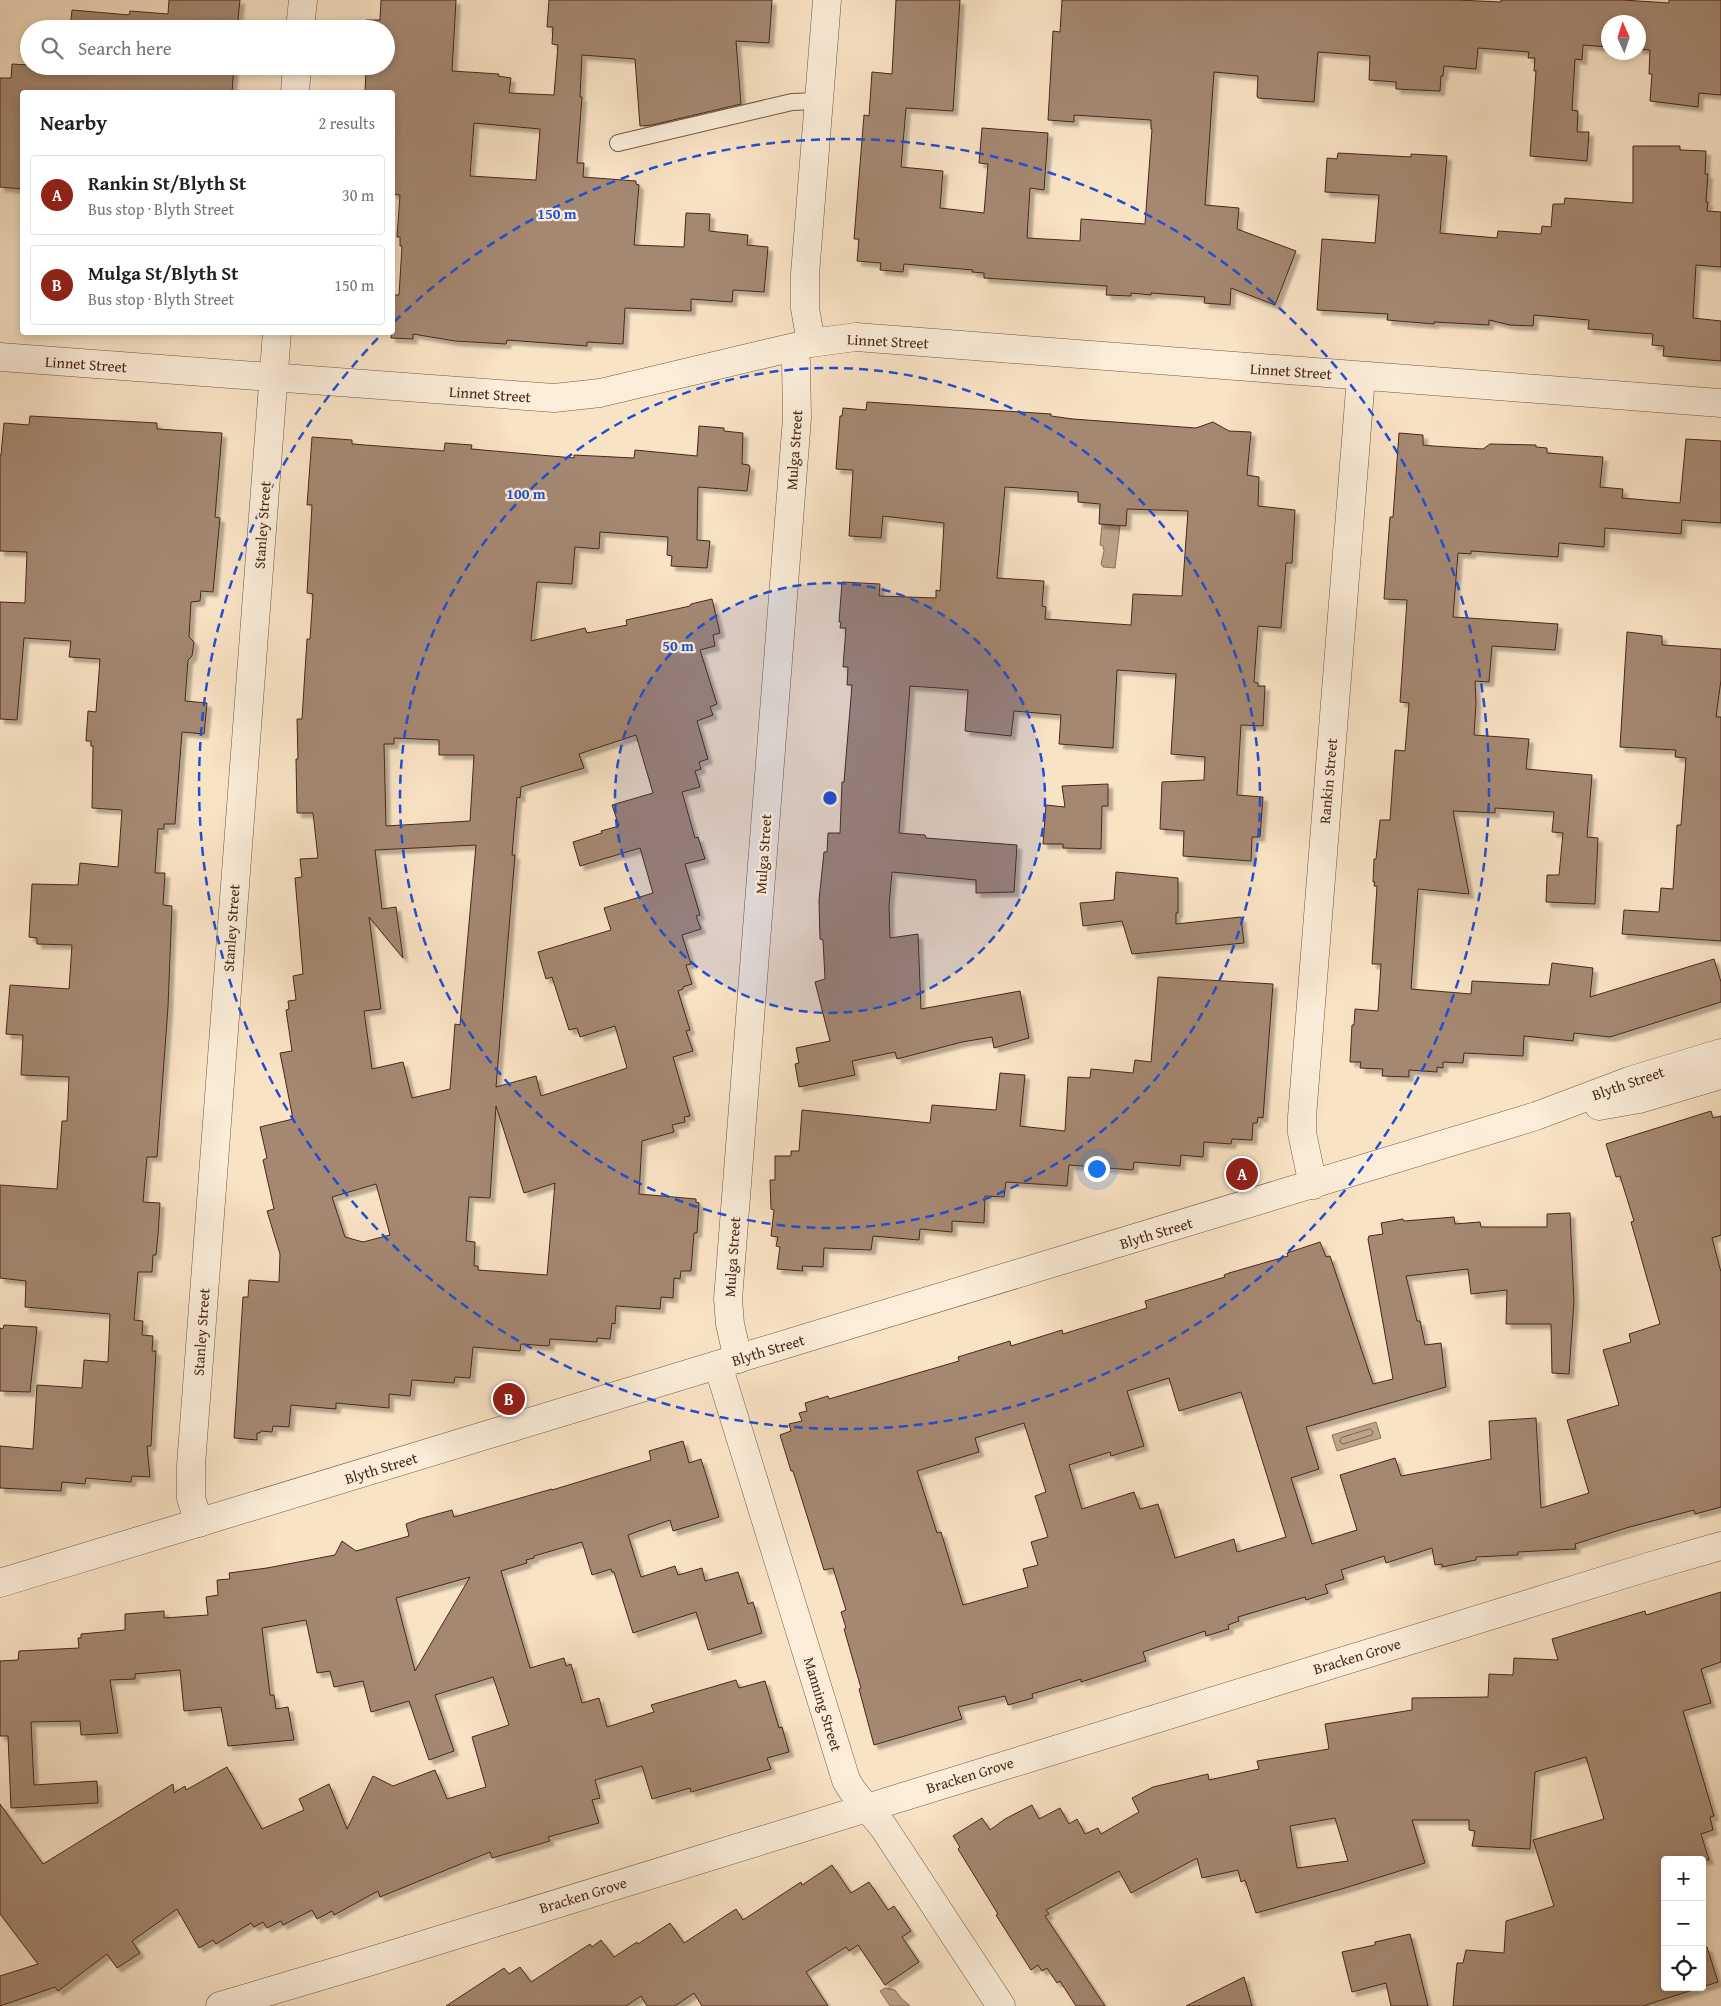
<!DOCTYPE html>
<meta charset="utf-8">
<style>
body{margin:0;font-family:"Gentium Book Plus",serif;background:#f2f2f2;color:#202124}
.controls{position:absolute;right:15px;bottom:15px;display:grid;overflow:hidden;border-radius:5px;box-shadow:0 2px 8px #0003}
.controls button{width:45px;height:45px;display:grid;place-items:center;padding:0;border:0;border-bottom:1px solid #e0e0e0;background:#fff;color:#202124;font:25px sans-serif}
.compass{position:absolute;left:1601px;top:15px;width:45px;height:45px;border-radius:50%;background:#fff;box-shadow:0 2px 8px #0003;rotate:357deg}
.you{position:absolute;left:1096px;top:1168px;width:18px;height:18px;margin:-12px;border:4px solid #fff;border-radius:50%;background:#1a73e8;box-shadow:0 0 0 8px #1a73e833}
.badge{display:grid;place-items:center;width:32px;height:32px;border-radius:50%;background:#8f2418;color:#fff;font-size:16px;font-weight:700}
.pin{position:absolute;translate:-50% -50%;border:2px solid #fff;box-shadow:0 1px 5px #0006}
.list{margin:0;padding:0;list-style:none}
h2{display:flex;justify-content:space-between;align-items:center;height:65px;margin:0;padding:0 20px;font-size:21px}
h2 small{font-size:16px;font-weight:400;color:#757577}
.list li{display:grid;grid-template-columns:32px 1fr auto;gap:15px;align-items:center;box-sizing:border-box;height:80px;margin:0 10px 10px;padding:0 10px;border:1px solid #e0e0e0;border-radius:5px}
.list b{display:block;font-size:19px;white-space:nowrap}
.list p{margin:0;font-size:16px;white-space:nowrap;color:#757577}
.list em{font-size:16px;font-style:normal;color:#757577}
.icon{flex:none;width:28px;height:28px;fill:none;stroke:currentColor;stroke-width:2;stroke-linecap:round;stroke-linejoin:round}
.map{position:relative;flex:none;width:1721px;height:2006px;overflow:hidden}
.search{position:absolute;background:#fff;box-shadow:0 2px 8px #0003;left:20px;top:20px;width:375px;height:55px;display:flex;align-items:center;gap:12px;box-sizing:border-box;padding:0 18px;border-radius:28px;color:#757577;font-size:19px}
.panel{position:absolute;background:#fff;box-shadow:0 2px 8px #0003;left:20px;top:90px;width:375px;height:245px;border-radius:5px}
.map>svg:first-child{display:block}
</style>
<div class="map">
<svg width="1721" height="2006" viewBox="0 0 1721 2006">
<defs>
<filter id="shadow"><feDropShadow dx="4.5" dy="4.5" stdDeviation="1" flood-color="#0004"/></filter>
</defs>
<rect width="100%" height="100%" fill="#f9e3c5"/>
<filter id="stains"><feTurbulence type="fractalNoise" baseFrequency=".004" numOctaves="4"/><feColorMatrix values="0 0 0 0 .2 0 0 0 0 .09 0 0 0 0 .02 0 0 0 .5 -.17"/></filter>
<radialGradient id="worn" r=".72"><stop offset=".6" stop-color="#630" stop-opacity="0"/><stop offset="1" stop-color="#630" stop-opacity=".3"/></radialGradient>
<path fill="#bda38a" stroke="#8f715c" d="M1102 524 1120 526 1115 568 1103 567 1101 564 1104 551 1103 546 1100 545Z
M1376 1422 1381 1438 1337 1451 1332 1435Z
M885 1988 895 1990 901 1998 910 2006H890L880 1991Z"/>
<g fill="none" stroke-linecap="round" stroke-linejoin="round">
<path stroke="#836451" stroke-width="1" d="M1370 1429 1373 1431 1372 1435 1343 1444 1340 1442 1341 1438Z"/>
</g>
<path fill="#a58872" stroke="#492618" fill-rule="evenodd" filter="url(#shadow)" d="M169 0H240L237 29H70L72 10 129 15 130 11 168 14Z
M381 0H456L452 71 499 74 498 76 511 78 509 93 554 95 558 45 552 44 553 27H547L549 0H772L769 43 736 41 741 104 652 125 640 126 635 59 582 55 580 97H582L577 163H584L583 177 636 181V184L639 185 634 245 684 247 686 213 710 214 709 231 748 235 747 245 768 247 764 292 733 290 732 302 691 299V311L625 308 623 344 587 342V346L507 340 506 344 455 341 413 334V339L391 338 394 295H399L402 246H400V237H397L400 195 392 194V92H365L366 71H363L364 66H386V29H366V20H380ZM474 123 540 129 536 180 470 176Z
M896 0H960L953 111 906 108 901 167 943 171 940 208 984 213 988 164 979 163 982 128 1048 133 1044 190 1030 188 1027 238 1080 241 1081 219 1145 224 1152 129H1151V120L1074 115V122L1048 120 1053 31 1060 32 1062 0H1457L1501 2V0H1623L1669 3V0H1721V95L1699 93 1698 107 1650 101 1652 74H1649L1650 50 1638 49V22H1608V47L1583 45 1582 60 1575 59 1572 110 1578 111 1577 132H1589L1587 161 1530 156 1536 71H1534L1535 58H1528L1529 52 1478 48 1476 69 1444 66 1443 76H1441L1440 91 1396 89V82L1369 80 1370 56 1318 52 1314 102 1258 98 1257 96 1258 76 1214 72 1205 205 1239 208 1237 229 1296 251 1275 305 1231 288 1230 305 1204 303 1205 297 1151 293V295L1131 293V296L1106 295 1107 286 984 278V273L972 272 973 270 904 264 903 272 880 270 881 263 857 261 859 239H854L864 115 869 116 872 72 892 74Z
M12 64 29 65V66L67 67 234 66 232 92H22V189L0 187V78H11Z
M1633 146H1680V150L1706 151 1705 174H1708L1706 202H1708L1707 211 1721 212V267L1696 265 1693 318 1721 321V361L1663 356 1664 346 1652 345 1653 334 1588 329 1589 320 1534 315 1533 326 1510 325 1489 320V325L1434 322V324L1387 320 1388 314 1317 310 1322 239 1375 243 1379 195 1325 192 1327 158 1337 159 1338 153 1411 157V154L1447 156 1440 233 1497 238 1498 231 1541 234 1542 226 1551 227 1553 204H1564L1565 198 1633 203Z
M867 402 1051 414V416L1073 419 1196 428 1213 422 1229 431 1251 432 1247 475 1259 477 1258 506 1295 510 1292 563H1286L1281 628 1258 626 1254 682 1258 683V686H1265L1263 726 1241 725 1237 795 1263 797 1260 837H1252L1251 861 1183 856 1184 831 1160 829 1162 782 1204 780 1205 757 1171 754 1176 674 1117 670 1113 748 1059 744 1061 715 1014 711 1011 736 965 731 968 690 910 686 899 833 925 835 926 838 1017 845 1014 892 976 893V880L892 872 889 906 890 938 918 934 921 1009 1020 991 1029 1038 994 1048 992 1037 962 1042 897 1059 895 1052 852 1061 855 1075 799 1087 795 1064 799 1063 796 1048 830 1041 815 982 825 979 823 940 820 939 819 900 824 852H827L828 833H840L842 782H844L852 685H847L848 667H843L846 628H840L841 622H839L842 582 880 584 879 596 936 598V590L940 591 944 523 883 516 881 538 849 536 853 470 836 469 840 416H842L843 408 866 410ZM1005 487 1078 492V502L1100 504 1099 524 1126 526 1127 509 1188 511 1182 596 1133 594 1131 625 1045 619 1046 607 1042 606 1044 581 997 578Z
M30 416 157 423V429L222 433 215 517 220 518 213 592 201 591 200 601 191 602 189 637 194 642 192 656 188 660 185 701 207 703 204 734 182 732 175 824H164V829H158L155 873H165L163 905 172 906 168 1007 157 1157H147L143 1202 160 1203 158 1235 156 1255H153L152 1272H138L134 1320 143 1321 142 1335 153 1336 152 1351H156L151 1446H147L150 1477 132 1476 131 1482 86 1478 85 1484 62 1482 61 1491 0 1488V1446L33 1449 37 1385 82 1388 84 1360 108 1362 110 1314 25 1307 26 1281 0 1278V1185L57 1189 62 1121H67L69 1077 21 1075 23 1035 6 1034 10 985 69 989 72 945 37 944V938L29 937 32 884 78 885 80 863 118 867 122 810 92 808 93 746H91V741H86L88 711 96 712 100 659 69 657 71 641 24 638 17 720 0 719V602L25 603 27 552 0 551V455H1L4 423 29 425Z
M699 426 724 428V431L743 433 742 464 749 465 750 467 747 491 698 487 697 540 710 541 707 568 671 566 672 556 667 555 668 537 600 532 599 549 575 547 572 584 537 582 531 641 585 628 587 633 627 625 626 620 690 606 691 604 712 599 720 633 713 635 715 646 700 650 717 704 710 707 713 715 697 721 708 759 699 762 701 769 695 771 700 787 682 792 695 838 698 837 705 859 685 864 700 915 696 916 701 929 682 935 691 964 686 965 692 984 683 987V989L678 991 690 1030 686 1031 693 1051 673 1057 690 1116 684 1117 685 1122 672 1125 674 1132 642 1141 639 1194 696 1199V1202L699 1203 697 1233H694L691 1271H681L680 1279 674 1278 673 1298 661 1297 660 1309 616 1306 615 1324 612 1323 610 1339 597 1338V1342L550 1339 549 1346 521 1344 520 1351 473 1347 470 1378 455 1377 454 1383 412 1380 410 1396 389 1394V1408L336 1403V1409L291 1405 289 1427 273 1426 272 1432 261 1431 260 1433H257V1440L234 1438 243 1297H248L249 1280 279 1282 280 1254 267 1211 274 1209 263 1160 267 1158 260 1127 293 1119 280 1053 292 1051 286 1010 289 1009 288 1001 296 1000 293 976 303 974 295 878 302 877 300 859 318 858 313 813H297L296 759H298L297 719H302L307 639H310L313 594 307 593 312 505H307L312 437 352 440V444L444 451 445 443 472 445 471 449 574 458V455L634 458 635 450 697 456ZM636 735 653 793 612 805 619 826 601 831 602 833 573 842 580 866 640 848 653 893 604 908 611 930 538 952 546 979 552 977 569 1030 577 1028 580 1037 615 1026 627 1068 541 1096 536 1076 496 1087 515 855H512L517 797 520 798 521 787 584 768 579 754ZM394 738 439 740V755H474L470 821 386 826 384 744H394ZM476 845 460 1025 455 1024 450 1089 412 1098 403 1062 372 1069 364 1011 381 1009 369 917 403 958 396 907 382 909 375 850ZM496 1106 524 1193 555 1183 547 1275 478 1270V1266H474L475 1242 466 1241 469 1197 490 1198ZM376 1184 390 1235 363 1242 345 1237 332 1197Z
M1399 433 1423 435V445L1433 446 1483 449 1490 444 1536 445V447L1547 448V453L1603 457 1600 487 1623 489 1622 498 1680 503 1686 439 1721 441V523L1682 520 1681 534 1605 528 1604 547 1559 543 1558 557 1471 551V554L1458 553 1453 617 1558 624 1555 650 1492 646 1489 682 1475 681 1476 703 1474 735 1529 739 1526 769 1592 775 1587 837 1598 838 1595 904 1546 902 1547 875H1559L1563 833 1552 832 1554 812 1495 808V813L1453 811 1469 894 1418 889 1411 989 1471 994 1472 981 1549 985 1552 963 1593 968 1590 997 1714 959 1721 982V1002L1610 1037 1574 1033 1573 1041 1524 1036 1523 1056 1464 1053 1463 1063 1443 1062V1068L1437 1067V1072L1409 1070V1077L1382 1076 1383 1069 1360 1068 1361 1062H1350L1352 1025H1354L1355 1009 1378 1011 1381 964H1372L1377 886H1374L1375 882H1373L1374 859H1376L1380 820H1390L1395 750 1405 751 1409 703 1400 702 1407 600 1384 599 1390 517H1393Z
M1627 632 1662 636V645L1721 649V680L1716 717H1721V941L1622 934 1624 910 1659 912 1661 888 1673 889 1677 825H1681L1686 758 1675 757 1676 750 1620 747Z
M1108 784V806H1102L1101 849 1063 848V844H1043L1046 805 1065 807 1062 786Z
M1116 872 1178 878V913H1176V924L1241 917 1244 943 1132 954 1122 921 1083 926 1080 903 1114 900Z
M1158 977 1273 984 1263 1118 1258 1117 1257 1123H1253L1252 1140 1232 1139 1231 1144 1204 1142 1203 1157 1181 1155 1180 1166 1134 1162 1133 1170 1069 1165 1067 1186 1006 1182 1004 1197 985 1196 984 1223 952 1221V1232L920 1229 919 1240 873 1236 871 1250 824 1248 823 1267 802 1266 803 1271 777 1269 780 1247 776 1246 778 1237 771 1236 774 1210 771 1209 770 1180H775V1156H791V1151H799L802 1110 930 1123 932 1105 996 1110 1000 1073 1025 1075 1020 1126 1065 1131 1068 1077 1090 1078 1091 1069 1133 1073 1135 1060 1151 1062Z
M1711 1111 1713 1118 1721 1116V1235L1712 1238 1721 1272V1507L1695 1514 1694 1510 1626 1528 1575 1544 1576 1549 1518 1552V1555L1476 1557V1560L1442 1567V1564L1435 1565 1432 1548 1386 1563 1384 1556 1341 1570 1344 1579 1325 1585 1328 1593 1306 1600 1305 1597 1238 1617 1239 1621 1228 1625 1229 1629 1206 1636 1205 1631 1143 1652 1146 1661 1081 1682V1679L1032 1694 1033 1698 1008 1705 1005 1696 958 1707 962 1719 874 1745 859 1689 861 1688 844 1629 846 1628 841 1612 846 1610 833 1568 824 1570 793 1471H791L780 1435 791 1431 789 1424 802 1421 799 1413 807 1411 805 1403 828 1396 829 1399 959 1361 958 1357 1010 1341 1011 1346 1062 1330 1063 1334 1147 1308 1145 1301 1225 1277 1224 1275 1229 1273 1288 1256 1287 1253 1320 1242 1326 1257 1330 1256 1373 1384 1393 1379 1368 1239 1369 1236 1383 1234 1381 1223 1403 1219 1404 1221 1454 1217 1455 1224 1480 1222 1481 1227H1547V1214L1570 1213 1574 1301 1569 1374 1552 1373 1551 1324H1506L1507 1290 1471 1294 1468 1269 1406 1276 1417 1321H1420L1425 1345 1441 1343 1446 1387 1306 1427 1319 1469 1291 1478 1312 1544 1357 1530 1340 1475 1395 1458 1401 1476 1491 1459 1489 1421 1536 1418 1541 1508 1589 1493 1567 1420 1619 1405 1603 1350 1631 1342 1629 1334 1660 1324 1631 1222 1634 1221 1620 1176 1616 1177 1606 1144ZM1169 1378 1179 1411 1241 1392 1286 1537 1237 1552 1234 1539 1175 1558 1158 1504 1140 1509 1134 1492 1082 1509 1069 1465 1110 1452 1111 1456 1144 1446 1127 1391ZM1024 1423 1046 1492 1035 1496 1048 1537 1031 1542 1038 1565 1023 1569 1028 1587 963 1605 941 1532 937 1533 917 1471 979 1452 975 1438Z
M4 1325 37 1327 30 1392 0 1391V1328L3 1329Z
M683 1441 689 1463 701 1459 719 1517 673 1531 670 1520 628 1535 641 1577 675 1566 678 1575 702 1568 705 1581 738 1572 748 1604 753 1602 762 1633 708 1650 696 1612 633 1633 614 1572H612L611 1569 592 1575 582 1542 534 1556V1558L526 1560 527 1563 501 1571 530 1668 564 1658 566 1666 571 1664 582 1703 599 1698 607 1727 654 1712 651 1705 736 1680 739 1688 765 1681 779 1728 782 1727 789 1752 767 1758 771 1769 691 1792 690 1788 652 1799 642 1766 595 1780 600 1798 592 1800 599 1823 548 1837 550 1841 492 1858 490 1852 380 1897 378 1891 334 1915 332 1911 317 1919 312 1910 283 1925 281 1921 267 1928 263 1922 254 1927 251 1923 216 1944 213 1940 199 1948 177 1909 132 1941 140 1953 117 1968 107 1954 58 1991 55 1987 0 2006V1976L38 1964 0 1914V1804L43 1864 173 1784 174 1793 185 1786 186 1790 227 1767 262 1829 304 1810 299 1799 329 1784 347 1829 373 1776 393 1786 435 1770 447 1799 486 1787 472 1737 509 1725 493 1677 435 1695 454 1751 429 1760 409 1701 371 1712 363 1681 334 1687 330 1671 317 1673 306 1620 262 1628 270 1695H274L276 1709 288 1707 294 1740 228 1746 221 1707 184 1711 180 1670 135 1674V1679L110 1680 118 1733 81 1735 80 1721 31 1722 34 1785 97 1781 98 1803 11 1808 8 1736H0V1661L18 1660 19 1651 79 1648 78 1638H81V1634L125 1630V1614L164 1611V1618L208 1615 206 1597 218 1595 217 1580 230 1579 229 1573 267 1568 335 1555 342 1541 356 1551 409 1536 406 1524 419 1519 452 1510 454 1517 552 1489V1490L651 1460 649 1451ZM470 1577 415 1671 396 1598Z
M1721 1592V1662L1701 1669 1711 1703 1683 1711 1714 1816 1710 1817 1713 1830 1701 1834 1709 1860H1662L1665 1868V1987H1702L1643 2006H1453L1457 1963H1463L1466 1950 1504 1953 1506 1921 1554 1906 1533 1840 1604 1819 1586 1757 1535 1772 1530 1849 1472 1846 1475 1831 1469 1830V1820H1412L1425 1863 1345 1888 1256 1913 1245 1880 1241 1882 1238 1870 1202 1878 1197 1858 1131 1893 1119 1871 1046 1910 1049 1914 1045 1916 1105 2006H1076L1060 1981 1057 1983 1047 1968 1042 1971 1038 1965 1031 1970 996 1915 998 1914 958 1849 960 1847 953 1836 982 1818 990 1830 1005 1819 1032 1805 1039 1819 1060 1808 1069 1824 1077 1819 1085 1834 1098 1828 1101 1834 1139 1812 1132 1798 1153 1787 1208 1774 1209 1780 1259 1769 1257 1761 1329 1749 1325 1724 1412 1710V1698L1488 1697 1489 1674 1513 1675 1514 1658 1558 1660 1552 1639 1645 1611 1646 1615ZM1335 1818 1348 1861 1297 1868 1290 1826Z
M832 1865 851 1893 869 1882 888 1910 894 1906 911 1931 902 1937 919 1962 885 1985 858 1945 849 1951 846 1947 806 1972 828 2006H702L694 1993 675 2006H647L641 1996 626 2006H446L504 1968 509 1974 520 1967 531 1982 590 1944 592 1947 601 1940 614 1957 637 1942 638 1944 670 1923 684 1943 736 1909 743 1920 801 1882 802 1885Z
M1410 1934 1428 2006H1391L1386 1983 1352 1992 1342 1952 1375 1945V1942Z
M1707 1947 1718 1982 1702 1987V1948Z
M1244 1977 1252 2006H1186Z"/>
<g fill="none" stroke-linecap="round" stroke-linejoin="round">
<defs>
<path id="service" d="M618 143 792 102 819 101"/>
<path id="minor" d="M300 29 303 0
M295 92 297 66
M811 343 805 308V274L827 0
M0 357 554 398 600 393 811 343 856 337 1721 403
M1313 1185 1302 1133V1117L1361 377
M738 1359 730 1324 728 1299 797 418 796 362 790 349
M718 1365 846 1780C855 1798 872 1812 884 1828L1001 2006
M199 1523 191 1498V1465L277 332
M220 2006 368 1962 1651 1566 1721 1546"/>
<path id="tertiary" d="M1599 1106 1639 1099 1721 1075
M0 1583 1536 1116 1629 1081 1721 1053"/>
</defs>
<use href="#service" stroke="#755543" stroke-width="18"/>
<use href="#minor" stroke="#755543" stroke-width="29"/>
<use href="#tertiary" stroke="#755543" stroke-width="29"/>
<use href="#service" stroke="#fbedd9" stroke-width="16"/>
<use href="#minor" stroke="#fbedd9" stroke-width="28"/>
<use href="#tertiary" stroke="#fbedd9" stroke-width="28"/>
</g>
<circle cx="830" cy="798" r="215" fill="#1d4ed8" fill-opacity=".12"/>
<g fill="none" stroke="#1d4ed8" stroke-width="2.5" stroke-dasharray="9 6">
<circle cx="830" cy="798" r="215"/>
<circle cx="830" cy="798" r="430"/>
<path d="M394 322A645 645 0 1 1 382 334"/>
</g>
<g text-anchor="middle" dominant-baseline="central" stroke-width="4.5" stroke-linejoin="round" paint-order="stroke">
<g font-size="15" fill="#492618" stroke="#fbedd9">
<text transform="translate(888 341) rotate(3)">Linnet Street</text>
<text transform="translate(86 364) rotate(4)">Linnet Street</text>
<text transform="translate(1291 371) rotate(4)">Linnet Street</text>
<text transform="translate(490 394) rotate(4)">Linnet Street</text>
<text transform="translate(794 450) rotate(-86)">Mulga Street</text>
<text transform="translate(262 525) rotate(-86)">Stanley Street</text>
<text transform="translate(1328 781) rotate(-85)">Rankin Street</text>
<text transform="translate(763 854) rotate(-86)">Mulga Street</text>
<text transform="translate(231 928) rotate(-86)">Stanley Street</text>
<text transform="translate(1628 1083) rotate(-19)">Blyth Street</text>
<text transform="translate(1156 1233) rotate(-17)">Blyth Street</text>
<text transform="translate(732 1257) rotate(-86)">Mulga Street</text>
<text transform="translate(201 1332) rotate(-86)">Stanley Street</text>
<text transform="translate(768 1350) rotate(-17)">Blyth Street</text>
<text transform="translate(381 1468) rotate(-17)">Blyth Street</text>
<text transform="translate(1357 1656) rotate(-17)">Bracken Grove</text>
<text transform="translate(823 1704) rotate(73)">Manning Street</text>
<text transform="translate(970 1775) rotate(-17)">Bracken Grove</text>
<text transform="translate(583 1895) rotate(-17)">Bracken Grove</text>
</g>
</g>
<circle cx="830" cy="798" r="8" fill="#1d4ed8" stroke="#fbedd9" stroke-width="2.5"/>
<g font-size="15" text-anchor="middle" font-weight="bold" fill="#1d4ed8" stroke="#fbedd9" stroke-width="4.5" stroke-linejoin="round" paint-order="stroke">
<text x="557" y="219">150 m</text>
<text x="526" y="499">100 m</text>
<text x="678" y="651">50 m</text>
</g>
<rect width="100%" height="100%" filter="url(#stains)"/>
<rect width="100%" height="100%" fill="url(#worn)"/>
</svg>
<div class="controls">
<button>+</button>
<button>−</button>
<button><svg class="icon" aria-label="locate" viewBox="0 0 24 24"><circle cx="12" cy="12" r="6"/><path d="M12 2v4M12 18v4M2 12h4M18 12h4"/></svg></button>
</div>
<svg class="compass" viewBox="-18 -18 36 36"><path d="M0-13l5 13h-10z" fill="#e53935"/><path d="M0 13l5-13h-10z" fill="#757577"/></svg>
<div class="you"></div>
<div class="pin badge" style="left:1242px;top:1174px">A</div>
<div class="pin badge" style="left:509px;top:1399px">B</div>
<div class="search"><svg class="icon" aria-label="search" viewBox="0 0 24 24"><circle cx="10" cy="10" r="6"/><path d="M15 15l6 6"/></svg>Search here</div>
<section class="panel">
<h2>Nearby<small>2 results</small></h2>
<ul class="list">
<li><span class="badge">A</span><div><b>Rankin St/Blyth St</b><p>Bus stop · Blyth Street</p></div><em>30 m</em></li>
<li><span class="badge">B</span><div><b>Mulga St/Blyth St</b><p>Bus stop · Blyth Street</p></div><em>150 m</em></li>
</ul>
</section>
</div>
